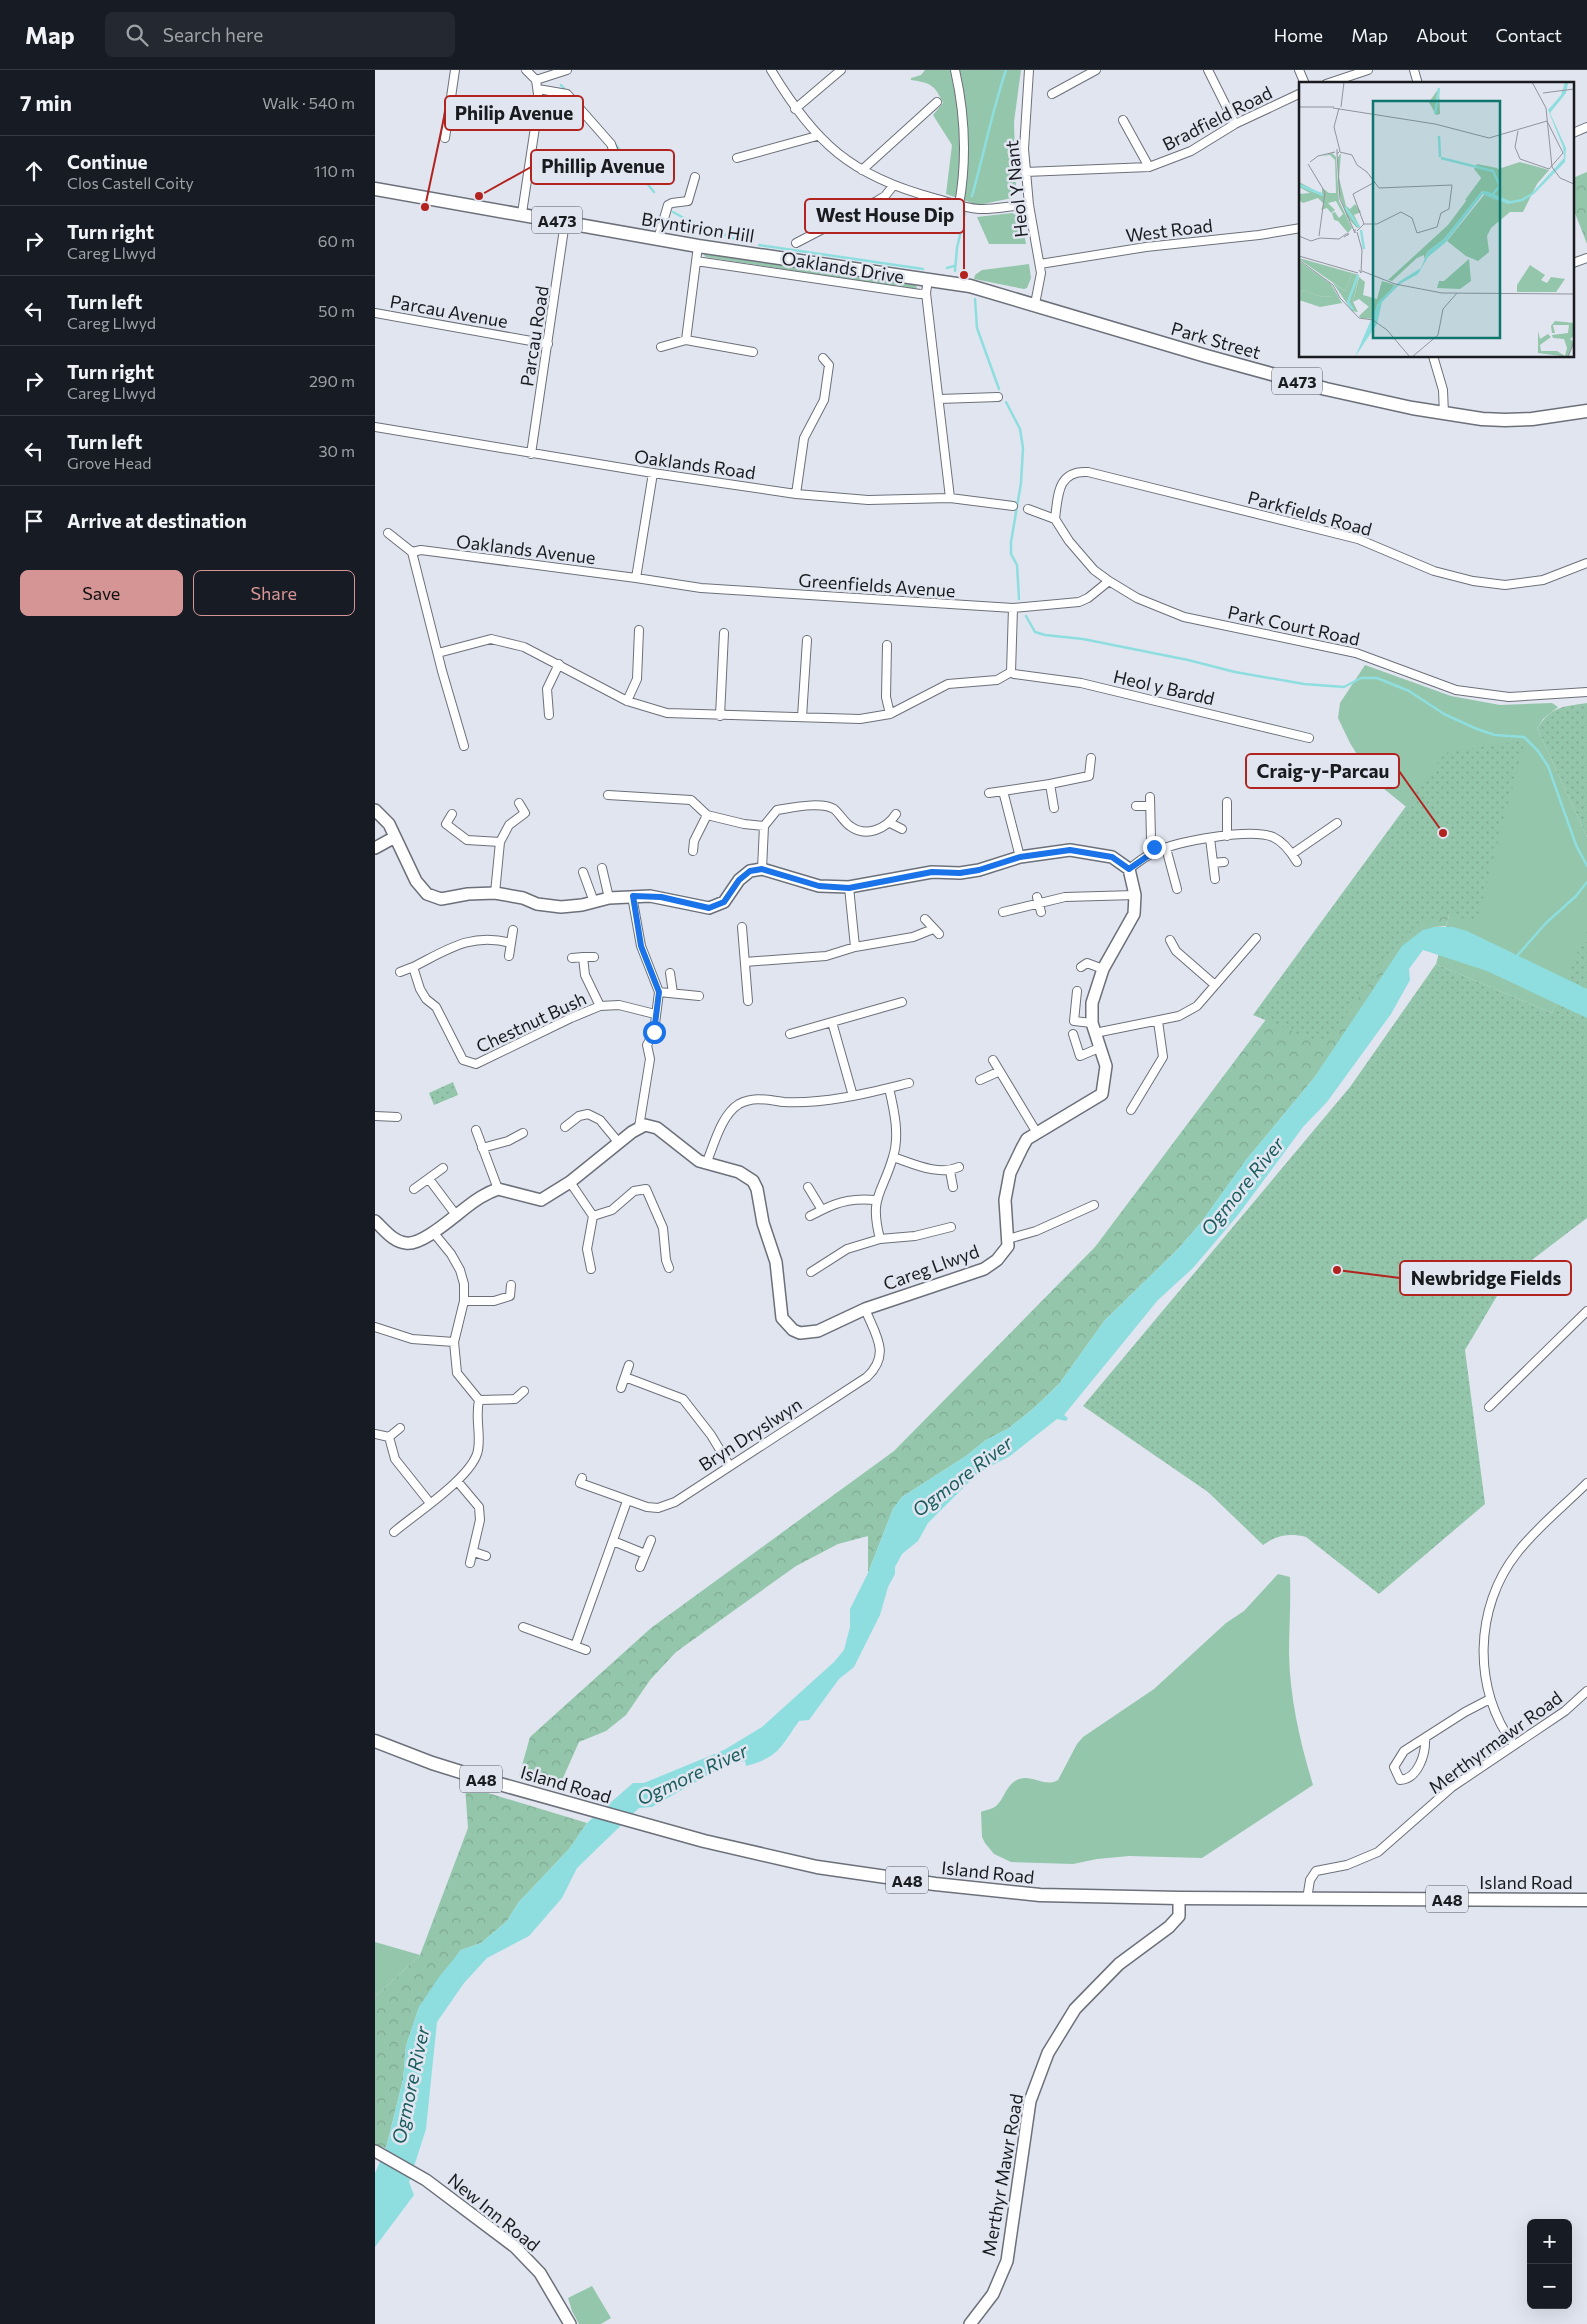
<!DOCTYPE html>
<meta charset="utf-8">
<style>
body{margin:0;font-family:Commissioner,sans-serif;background:#242831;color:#f1f3f6}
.controls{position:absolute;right:15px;bottom:15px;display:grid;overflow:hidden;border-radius:8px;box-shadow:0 5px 20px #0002}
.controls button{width:45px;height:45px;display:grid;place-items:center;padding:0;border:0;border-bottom:1px solid #363941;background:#171b24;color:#f1f3f6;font:25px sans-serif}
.stop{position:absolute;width:15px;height:15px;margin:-11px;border:4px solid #1a73e8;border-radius:50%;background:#fff}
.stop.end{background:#1a73e8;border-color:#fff;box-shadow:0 1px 5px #0008}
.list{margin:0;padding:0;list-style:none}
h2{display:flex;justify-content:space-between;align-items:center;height:65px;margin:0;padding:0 20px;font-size:21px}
h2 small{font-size:16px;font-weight:400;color:#9ea1a6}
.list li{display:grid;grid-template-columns:32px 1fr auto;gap:15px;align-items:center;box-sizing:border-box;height:70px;padding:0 20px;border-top:1px solid #363941}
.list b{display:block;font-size:19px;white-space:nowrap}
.list p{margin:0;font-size:16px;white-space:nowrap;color:#9ea1a6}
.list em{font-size:16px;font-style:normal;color:#9ea1a6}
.actions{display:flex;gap:10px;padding:15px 20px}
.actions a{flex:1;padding:11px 0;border:1px solid #d59595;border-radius:8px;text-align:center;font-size:18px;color:#d59595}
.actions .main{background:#d59595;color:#111}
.icon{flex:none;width:28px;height:28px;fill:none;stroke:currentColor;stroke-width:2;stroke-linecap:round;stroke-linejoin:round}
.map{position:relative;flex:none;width:1212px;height:2254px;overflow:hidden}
header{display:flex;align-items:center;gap:30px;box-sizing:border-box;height:70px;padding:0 25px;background:#171b24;border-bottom:1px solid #363941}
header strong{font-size:24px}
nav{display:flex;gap:28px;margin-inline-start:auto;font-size:18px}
.search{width:350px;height:45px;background:#242831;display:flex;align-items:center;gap:12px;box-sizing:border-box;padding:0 18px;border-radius:8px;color:#9ea1a6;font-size:19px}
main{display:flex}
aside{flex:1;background:#171b24}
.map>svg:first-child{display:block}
</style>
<header>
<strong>Map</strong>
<div class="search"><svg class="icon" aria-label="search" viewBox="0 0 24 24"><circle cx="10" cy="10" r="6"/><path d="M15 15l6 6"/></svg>Search here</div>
<nav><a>Home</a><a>Map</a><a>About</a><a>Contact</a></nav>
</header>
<main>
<aside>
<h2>7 min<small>Walk · 540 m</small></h2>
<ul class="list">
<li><svg class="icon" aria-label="ahead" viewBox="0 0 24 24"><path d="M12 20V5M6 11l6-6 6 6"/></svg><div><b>Continue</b><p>Clos Castell Coity</p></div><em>110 m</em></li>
<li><svg class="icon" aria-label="right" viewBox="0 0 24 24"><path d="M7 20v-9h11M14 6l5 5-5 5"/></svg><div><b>Turn right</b><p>Careg Llwyd</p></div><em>60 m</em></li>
<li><svg class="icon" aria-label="left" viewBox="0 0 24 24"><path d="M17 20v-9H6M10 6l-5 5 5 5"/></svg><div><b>Turn left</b><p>Careg Llwyd</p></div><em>50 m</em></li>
<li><svg class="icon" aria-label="right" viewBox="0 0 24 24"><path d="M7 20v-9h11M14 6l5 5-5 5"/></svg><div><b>Turn right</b><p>Careg Llwyd</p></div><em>290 m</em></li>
<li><svg class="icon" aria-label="left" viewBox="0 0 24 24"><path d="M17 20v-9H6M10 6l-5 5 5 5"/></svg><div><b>Turn left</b><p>Grove Head</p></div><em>30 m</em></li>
<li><svg class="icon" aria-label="arrive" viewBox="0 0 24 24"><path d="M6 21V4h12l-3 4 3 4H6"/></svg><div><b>Arrive at destination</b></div></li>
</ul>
<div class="actions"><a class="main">Save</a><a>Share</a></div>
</aside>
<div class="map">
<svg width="1212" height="2254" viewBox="0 0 1212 2254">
<defs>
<pattern id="forest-crowns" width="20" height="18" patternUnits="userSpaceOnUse" patternTransform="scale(1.25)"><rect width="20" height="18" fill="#94c6ab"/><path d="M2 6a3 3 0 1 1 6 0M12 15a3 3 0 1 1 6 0" fill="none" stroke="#7faa93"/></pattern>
<pattern id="park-dots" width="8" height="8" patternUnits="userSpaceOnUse" patternTransform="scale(1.25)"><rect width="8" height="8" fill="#94c6ab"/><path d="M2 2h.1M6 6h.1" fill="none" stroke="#7faa93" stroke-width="1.8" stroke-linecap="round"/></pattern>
</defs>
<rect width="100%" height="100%" fill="#e0e5f0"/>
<path fill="#94c6ab" d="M550 0H646L639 52 641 121 637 128 603 135 571 124 577 75 558 45 568 33C560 15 556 13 536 10V8L546 5Z
M637 143 646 148 651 174H614L602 147Z
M329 183 539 213 542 218 538 219 331 187 329 185Z
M654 194 656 208 652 218 649 219 599 209 600 205 607 200Z
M990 595 1076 626 1125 635 1177 633 1183 637 1168 649 1162 658 1212 767V862L1177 943 1061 894 1076 838 1050 752 998 710 975 673 963 648 965 633Z
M903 1504 915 1507C916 1533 914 1558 914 1584 915 1629 925 1672 938 1715L827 1788 754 1786 722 1789 698 1794 636 1792 619 1784 610 1773 607 1767 606 1742C610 1740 618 1739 621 1736 630 1728 631 1714 644 1709 658 1704 669 1718 683 1710L702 1674 708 1667 779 1619 851 1553 869 1541Z
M0 1872 45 1885 0 1927Z
M217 2216 236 2248 226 2254H204L197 2241 193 2228Z"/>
<path fill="url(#forest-crowns)" d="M1212 102V174L1198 138V108Z
M1004 799 1076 838 1071 856 1059 857 982 945 939 1008 871 1090 828 1150 803 1179 730 1250 684 1314 659 1338 634 1358 611 1370 591 1386 527 1427 518 1439 493 1503V1466L463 1474 421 1496 301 1582 275 1610 251 1645 231 1661 204 1672 184 1717 144 1706 155 1667 276 1558 519 1381 720 1177Z
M90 1716 212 1753 194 1779 143 1833 132 1851 106 1873 86 1880 44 1937 31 1976 28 2010 11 2078 0 2076V1927L45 1885 93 1758Z"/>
<path fill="url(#park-dots)" d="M1212 633V767L1162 658C1178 636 1186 637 1212 633Z
M1150 670 1102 851 1066 844 1033 862 949 974 878 945 1070 683Z
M1212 860V1148L1132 1209 1090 1280 1110 1434 1004 1524 931 1467C915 1463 902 1465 888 1475L833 1422 708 1336 975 1017 1061 894 1177 943Z
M78 1012 83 1025 59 1035 54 1023Z"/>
<path fill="#8ededf" d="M1059 857H1078L1092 861 1212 919V948L1112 901 1048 880 1034 899 1035 910 1016 944 952 1032 928 1057 863 1145 818 1198 783 1230 689 1345 693 1348 691 1351 682 1349 635 1386 603 1403 553 1453 543 1471 527 1484 520 1497V1504L513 1517 505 1545 479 1597 464 1609 434 1650 424 1651C405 1678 404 1687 371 1696L370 1691 352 1694 277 1737 264 1738 202 1798 187 1828 154 1866 112 1888 89 1913 62 1952 51 2059 34 2112 39 2125 0 2177V2103L11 2078 28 2010 31 1976 44 1937 64 1907 86 1880 106 1873 132 1851 143 1833 194 1779 212 1753 258 1713H269L349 1680 387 1657 459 1592 469 1580 475 1557V1539L493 1503 518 1439 527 1427 591 1386 611 1370 634 1358 659 1338 684 1314 730 1250 803 1179 828 1150 871 1090 939 1008 1027 876 1048 860Z"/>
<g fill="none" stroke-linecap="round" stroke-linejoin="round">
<path stroke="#8ededf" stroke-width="2.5" d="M186 15 191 21
M239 73 279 122
M597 126C609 84 617 41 631 0
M298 142 314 151 366 171
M384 175 548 199
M572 198 579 196
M580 201 582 178 590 143
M600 229 602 258 624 319
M631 332 645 359 648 378 646 413 636 472V484L642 495 644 529
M651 546 660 562 670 565 708 569 813 590 860 602 929 614 969 617 986 608H1002L1034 621 1069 644 1102 659 1120 665 1149 667 1163 681 1173 696 1201 775 1212 796
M1141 887 1171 853 1201 826 1212 812"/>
<defs>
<path id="street" d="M396 0C440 73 476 106 559 128 574 132 589 138 604 139 621 140 637 135 654 135
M580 0C590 44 592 90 584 135
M654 0 649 79 654 135 666 203 660 234
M833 0 860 54
M924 0 930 14
M1039 0 1043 14
M161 10 192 0
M951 14 993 0
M163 19 192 24 236 74 240 85
M677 24 721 0
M420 39 466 0
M748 50 774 97
M1198 63 1212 57
M70 68 80 0
M362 88 442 66
M487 100 562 32
M650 102 774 97 816 81 860 54 926 23
M147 143 164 31 161 10 151 0
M283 169 293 135 297 133 313 131 320 107
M421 173 502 131 510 126 518 116
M321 191 545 224 551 223
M1198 193 1212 188
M665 194 771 177 884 165 926 158
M553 209 551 223 575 428
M0 243 173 274
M311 270 378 282
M286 277 311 270 323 176
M1058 286 1068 320 1069 344
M564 329 623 327
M0 357 278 403 421 424 493 430 575 428 638 436
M156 384 190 152
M421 424 429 368 449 330 454 295 448 288
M653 439 680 449 694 471 719 500 734 511 762 528 809 547 981 583 1081 620 1134 627 1212 622
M680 449C683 424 683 400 713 402L983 469 1059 501 1098 511 1130 515 1168 510 1212 493
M13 463 37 482
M261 508 278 403
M512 575 511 627 515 644
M63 583 116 569 149 577 252 631 292 643 485 649 515 644 573 614 622 610 636 602 638 538
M636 602 639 604 706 613 934 668
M252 631 262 609 264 560
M174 645 172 619 184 594
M345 646 349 563
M427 647 432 570
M89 676 67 601 37 482 46 480 261 508 326 518 638 538 704 532 713 528 734 511
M675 714 714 706 716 688
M614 723 628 721
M233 725 316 730 332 745 369 754 389 756
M775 727 776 769 780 781
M852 732V766
M761 736H775
M77 744 71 754 92 770 125 772 120 823
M515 753 527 759
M835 768 840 809
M125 772 134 755 150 743 144 733
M791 778 802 819
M318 781 319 771 332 745
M917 784 962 753
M645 787 628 721 675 714 679 738
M838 793 849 792
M227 798 234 828
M387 799 389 756 402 740C416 738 446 731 459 739 465 744 469 752 475 756 491 768 511 759 521 744
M754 799C762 793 770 786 780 782 803 771 875 758 898 767 909 772 916 782 922 792
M208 802 219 832
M474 817 480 877
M257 826 266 876 284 922 279 962 272 975 275 989 264 1057
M662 827 666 842
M628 842 690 827 760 825
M550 849 564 864
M367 857 373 931
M795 870 801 881 840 915
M136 873 138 860
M134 886 136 873C96 862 72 880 38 897L45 919 51 929 61 937 88 990 101 994 196 948 225 936 244 935 280 944
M208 887H219
M197 888 208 887 210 905 225 936
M370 892 451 886 480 877 538 867 558 859
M706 897 712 893 728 899
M25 902 38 897
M295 903 298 923
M702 921 699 951 717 953
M284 922 324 926
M457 952 478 1026
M720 963 804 946 822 936 881 868
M415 964 527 932
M698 964 705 986 724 978
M618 990 662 1063
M605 1010 623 1002
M756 1040 788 987 783 951
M0 1046 22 1047
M190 1057 204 1046 213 1044 225 1050 244 1073
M101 1060 123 1119
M107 1078 133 1071 148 1063
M518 1087C539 1094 563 1106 584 1097
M331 1094C339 1075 346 1045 364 1034 379 1026 393 1030 409 1032 452 1034 493 1023 534 1013
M575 1101 578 1117
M54 1109 81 1145
M195 1112 218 1146 212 1179 216 1199
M433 1117 447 1140C465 1131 480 1128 500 1130
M39 1119 68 1098
M218 1146 237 1140 259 1121 271 1119 288 1158 291 1190 294 1198
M435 1146 447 1140
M505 1169C494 1126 507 1125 518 1087 525 1065 519 1040 514 1018
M633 1169 661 1161 719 1135
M436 1202 472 1179 505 1169 540 1166 576 1157
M89 1231H119L135 1226 136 1215
M0 1257 37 1269 79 1272
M250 1307 308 1329 336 1365 354 1395
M246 1318 254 1295
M104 1330 140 1329 149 1321
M1114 1337 1212 1241
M0 1364 14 1367 20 1389 55 1433
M14 1367 25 1358
M207 1408 205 1413 272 1437 283 1438 300 1432 492 1307C516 1284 501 1266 490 1239
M83 1412 104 1437 105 1450 95 1493
M19 1462C40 1444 99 1406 103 1380 106 1363 100 1349 104 1330L82 1303 79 1272 89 1231V1214L85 1200 76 1184 58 1162
M238 1471 270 1484
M99 1482 111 1486
M265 1497 276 1470
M148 1557 211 1580
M200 1576 252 1431
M1050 1668C1051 1684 1043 1709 1025 1710L1019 1697 1029 1681 1090 1642 1115 1629
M1139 1675C1097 1620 1099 1537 1142 1483 1162 1457 1189 1436 1212 1413
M932 1829 935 1810 941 1801 972 1795 1003 1782 1077 1717 1190 1641 1212 1621"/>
<path id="secondary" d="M0 740 14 754 41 811 52 824 66 829 93 824 120 823 148 828 162 834 186 837 207 835 234 828 275 826 334 838 349 832 364 810 375 801 387 799 444 816 474 817 557 802 585 803 604 800 645 787 695 780 737 787 754 799 760 825 759 844 728 899 717 933V953L731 996 727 1024 652 1069 647 1078 635 1103 630 1130 633 1176 622 1190 609 1199 490 1239 443 1261 425 1263 418 1260 407 1248 401 1192 388 1153 382 1119 378 1111 364 1102 324 1091 282 1058 270 1055 257 1062 195 1112 166 1130 123 1119C117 1121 111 1124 106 1127 88 1137 50 1176 31 1173 18 1172 9 1159 0 1151
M0 778 20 767
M0 2081 51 2110 140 2177 165 2203 195 2254
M595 2254 618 2224 632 2191 655 2031 673 1983 700 1939 744 1894 794 1857 804 1846V1828"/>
<path id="primary" d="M0 119 323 176 595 216 831 286 951 319 1037 338 1107 349 1130 350 1157 349 1212 341
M0 1671 57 1693 121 1713 329 1771 442 1797 560 1814 665 1825 804 1828 1212 1830"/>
</defs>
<use href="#street" stroke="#6c707a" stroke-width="10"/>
<use href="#secondary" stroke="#6c707a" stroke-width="14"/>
<use href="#primary" stroke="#6c707a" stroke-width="15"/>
<use href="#street" stroke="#fff" stroke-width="8"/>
<use href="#secondary" stroke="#fff" stroke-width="11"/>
<use href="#primary" stroke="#fff" stroke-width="12"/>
</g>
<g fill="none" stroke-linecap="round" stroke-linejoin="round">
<path stroke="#1a73e8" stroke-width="6" d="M279 962 284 922 266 876 258 826 286 827 334 838 349 832 364 810 375 801 387 799 444 816 474 818 557 802 585 803 604 800 645 787 695 780 737 787 754 799 780 781 779 777"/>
</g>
<g text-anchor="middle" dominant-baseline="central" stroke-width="5" stroke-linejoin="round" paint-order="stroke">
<g fill="#e0e5f0" stroke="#55585e" stroke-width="1">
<rect x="157" y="136.5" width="50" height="27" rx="4"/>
<rect x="897" y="297.5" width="50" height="27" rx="4"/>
<rect x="85" y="1695.5" width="42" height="27" rx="4"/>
<rect x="511" y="1796.5" width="42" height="27" rx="4"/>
<rect x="1051" y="1815.5" width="42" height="27" rx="4"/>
</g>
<g font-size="16" font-weight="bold" fill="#1a1b1f">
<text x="182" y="150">A473</text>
<text x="922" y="311">A473</text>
<text x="106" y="1709">A48</text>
<text x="532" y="1810">A48</text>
<text x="1072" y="1829">A48</text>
</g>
<g font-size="18" fill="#1a1b1f" stroke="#e0e5f0">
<text transform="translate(842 48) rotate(-27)">Bradfield Road</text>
<text transform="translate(641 119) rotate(-96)">Heol Y Nant</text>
<text transform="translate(323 157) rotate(9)">Bryntirion Hill</text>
<text transform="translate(794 160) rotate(-7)">West Road</text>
<text transform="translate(468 197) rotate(9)">Oaklands Drive</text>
<text transform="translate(74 241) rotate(10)">Parcau Avenue</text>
<text transform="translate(159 266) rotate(-81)">Parcau Road</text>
<text transform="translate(841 270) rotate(16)">Park Street</text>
<text transform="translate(320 394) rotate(8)">Oaklands Road</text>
<text transform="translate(935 443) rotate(15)">Parkfields Road</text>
<text transform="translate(151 479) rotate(7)">Oaklands Avenue</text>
<text transform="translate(502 515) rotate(4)">Greenfields Avenue</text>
<text transform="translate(919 555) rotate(12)">Park Court Road</text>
<text transform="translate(789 617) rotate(13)">Heol y Bardd</text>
<text transform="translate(156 952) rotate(-25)">Chestnut Bush</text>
<text transform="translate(556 1197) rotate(-20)">Careg Llwyd</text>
<text transform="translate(375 1364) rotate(-33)">Bryn Dryslwyn</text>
<text transform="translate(1120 1672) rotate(-36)">Merthyrmawr Road</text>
<text transform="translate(191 1714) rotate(16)">Island Road</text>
<text transform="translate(613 1802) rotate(6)">Island Road</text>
<text x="1151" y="1812">Island Road</text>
<text transform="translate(627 2105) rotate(-80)">Merthyr Mawr Road</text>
<text transform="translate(119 2142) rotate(39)">New Inn Road</text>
</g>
<g font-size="19" font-style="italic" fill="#195d5d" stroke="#e0e5f0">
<text transform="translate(867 1116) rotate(-51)">Ogmore River</text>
<text transform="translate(587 1406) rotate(-37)">Ogmore River</text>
<text transform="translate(317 1704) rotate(-25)">Ogmore River</text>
<text transform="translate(35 2015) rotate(-78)">Ogmore River</text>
</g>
</g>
<g transform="translate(924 12)">
<rect width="275" height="275" fill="#e0e5f0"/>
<path d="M140 6 141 32 137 33 130 20ZM33 71 37 75 40 119 53 146 49 151 39 139 35 138 33 131 36 130 40 136 44 132 37 119 29 121 36 128 32 131 28 126 22 128 25 122 19 116 4 121 0 118V112L11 111 0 105V100L19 110 23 111V106L30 111H37L36 78 31 73 23 74ZM42 71 40 96 47 124 51 127 56 122 62 130 55 133 61 145 58 146 48 135 40 111 39 99V75ZM178 82 198 86 204 103 197 118 185 113 184 98 175 87ZM0 176 53 191 46 209 0 177ZM170 177 172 199 161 207 138 206 140 199H145ZM0 179 32 202 35 214 23 215 3 208 0 217ZM231 183 246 193 242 198 248 201 252 195 266 197 257 210H218V203ZM60 195 66 200 64 213 78 217 70 225 60 217 54 220Z" fill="#94c6ab"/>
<path d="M179 103H188L145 157 129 169 125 177V173L118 176 93 199 89 198 149 143ZM53 191 60 193 54 220 59 230 53 229 34 201 46 209ZM83 199 96 203 78 223 75 237 62 236 60 234 78 217ZM32 202 43 221 21 225 0 218 3 208 23 215 34 214ZM256 239 275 241V254L271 257 275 260 269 275 239 271V249L241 257 249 252 252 255 241 263 242 269H258L266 274 268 266 265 257 254 256 253 253 269 251 270 243H254L256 251H253L252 244Z" fill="#94c6ab"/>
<path d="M221 80 250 88 238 102 224 130H211L192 146 188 154 190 170 179 179 167 174 148 159 185 113 197 118 203 103 196 88ZM194 89 189 108 182 110 173 121 166 118 186 91Z" fill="#94c6ab"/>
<path d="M266 0 269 1 267 11 251 31 267 66 266 80 235 112 224 119 209 122 184 112 146 161 129 175 119 192 101 202 83 220 78 242 56 275 80 219 101 199 122 186 129 169 145 157 181 111 187 109 211 119 222 117 233 111 265 76 264 65 249 28 262 13Z" fill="#8ededf"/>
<path fill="none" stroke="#8ededf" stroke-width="2.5" d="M136 32 140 6M140 54 141 75M142 76 194 89 201 104 193 113M0 103 24 113M46 125 60 145M62 148 65 167M54 228 49 220 59 193"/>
<path fill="none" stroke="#91949c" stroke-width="1" d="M233 0 247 26 253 85 261 96 275 102M244 11 275 7M0 25H35M42 25 45 0M34 26 136 42 190 56 248 39M219 49 216 65 221 77 250 87 264 71 248 39M38 67V72L41 69 35 45 40 26M41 70 53 73 58 83 68 90 80 106 153 103 150 127 142 131 138 145 118 151 113 136 102 130 78 142H65M38 72 41 117 56 151V147M11 80 19 74 36 70M9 82 26 110 20 154M58 149 65 142 54 112 76 100M58 150 63 168 62 191 60 188M0 154 12 159 21 156M21 156 40 157 47 152H50L45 155M0 174 59 191M0 178 34 203 41 216 60 236 74 238 88 248 111 275M63 189 96 202 143 211 275 212M113 275 139 253 144 227 158 211M269 275 275 260"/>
<path fill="#0f766e" fill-opacity="0.15" stroke="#0f766e" stroke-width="2.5" d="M74 19H201V256H74Z"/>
<rect width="275" height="275" fill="none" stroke="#1a1b1f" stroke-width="2.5"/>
</g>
<path fill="none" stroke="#b2231f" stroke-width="2" d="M50 137L70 43M104 126L156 97M589 205L589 146M1068 763L1024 701M962 1200L1025 1208"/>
<g fill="#b2231f" stroke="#e0e5f0" stroke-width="2">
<circle cx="50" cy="137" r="5"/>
<circle cx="104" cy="126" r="5"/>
<circle cx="589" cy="205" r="5"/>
<circle cx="1068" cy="763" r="5"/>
<circle cx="962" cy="1200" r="5"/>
</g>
<g fill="#e0e5f0" stroke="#b2231f" stroke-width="2">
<rect x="70" y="26" width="138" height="34" rx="5"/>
<rect x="156" y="80" width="143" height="34" rx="5"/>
<rect x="430" y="129" width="159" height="34" rx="5"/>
<rect x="871" y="684" width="153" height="34" rx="5"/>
<rect x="1025" y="1191" width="171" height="34" rx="5"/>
</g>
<g font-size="19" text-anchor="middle" font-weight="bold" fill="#1a1b1f">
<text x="139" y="50">Philip Avenue</text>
<text x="228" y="103">Phillip Avenue</text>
<text x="510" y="152">West House Dip</text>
<text x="948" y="708">Craig-y-Parcau</text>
<text x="1111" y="1215">Newbridge Fields</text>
</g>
</svg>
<div class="controls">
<button>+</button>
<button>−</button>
</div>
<div class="stop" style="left:279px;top:962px"></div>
<div class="stop end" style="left:779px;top:777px"></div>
</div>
</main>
